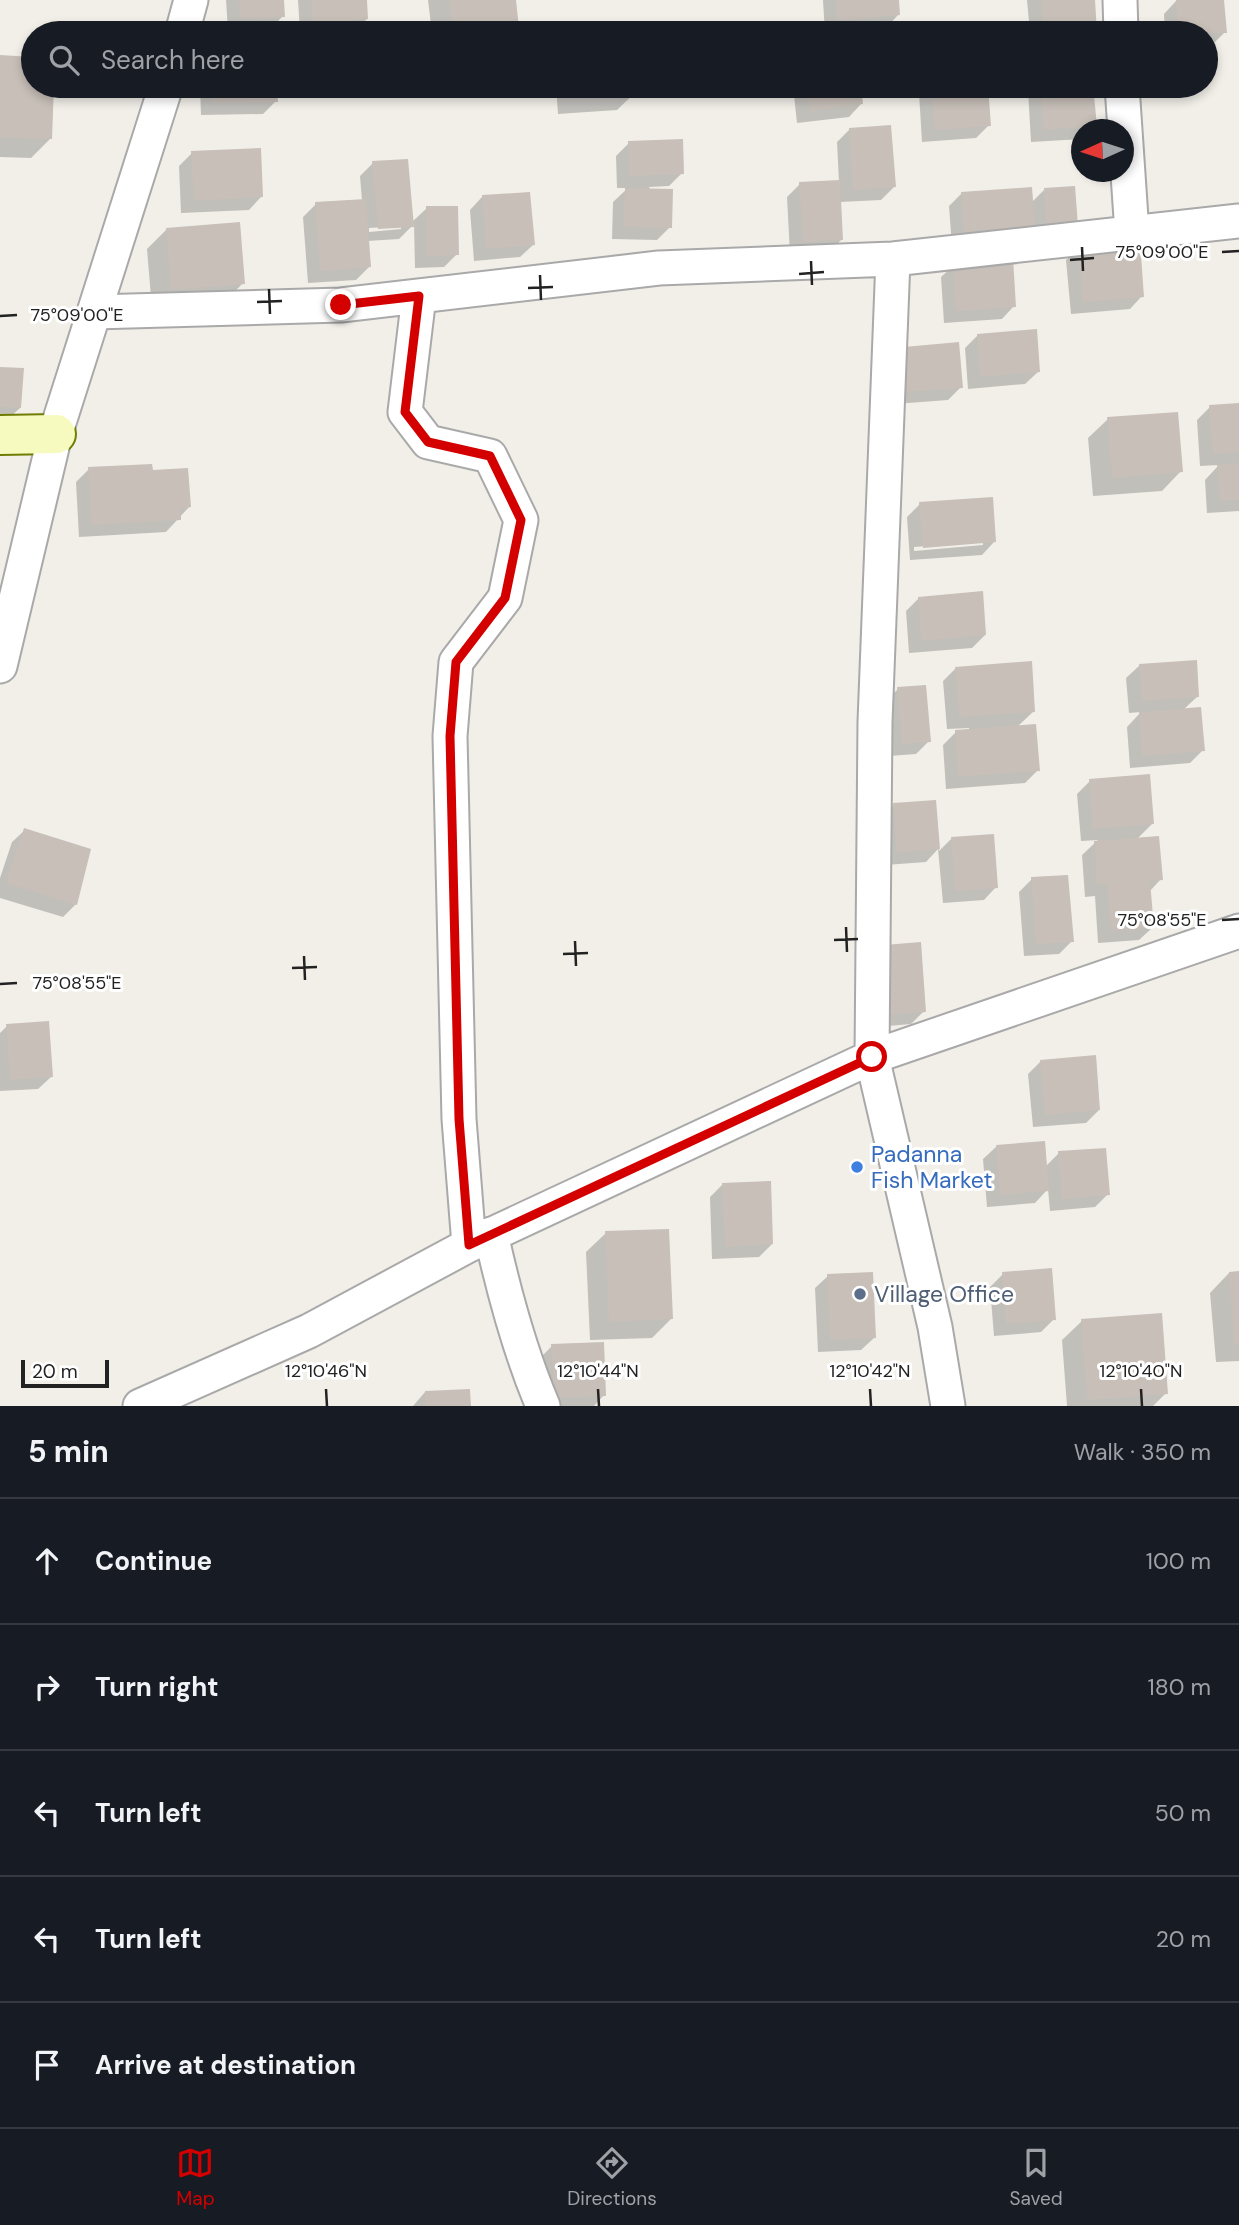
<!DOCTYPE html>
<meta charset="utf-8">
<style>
body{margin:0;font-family:"DM Sans",sans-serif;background:#242831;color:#f1f3f6}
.compass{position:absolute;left:1071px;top:119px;width:63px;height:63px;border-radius:50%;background:#171b24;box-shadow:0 4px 10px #0003;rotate:267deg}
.scale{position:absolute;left:21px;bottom:18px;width:88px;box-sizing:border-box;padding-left:7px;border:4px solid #222;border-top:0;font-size:19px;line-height:24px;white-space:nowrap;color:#222;-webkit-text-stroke:5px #fff;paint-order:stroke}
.stop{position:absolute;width:21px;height:21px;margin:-16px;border:5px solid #d40000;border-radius:50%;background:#fff}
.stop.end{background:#d40000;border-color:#fff;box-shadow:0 2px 7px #0008}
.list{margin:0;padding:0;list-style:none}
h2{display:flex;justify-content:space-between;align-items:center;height:91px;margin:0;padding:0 28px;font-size:30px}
h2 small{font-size:23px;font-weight:400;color:#9ea1a6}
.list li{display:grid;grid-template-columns:46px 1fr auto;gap:21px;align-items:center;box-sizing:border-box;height:126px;padding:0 28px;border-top:2px solid #363941}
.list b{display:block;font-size:26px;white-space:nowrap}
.list em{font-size:23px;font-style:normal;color:#9ea1a6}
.icon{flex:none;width:38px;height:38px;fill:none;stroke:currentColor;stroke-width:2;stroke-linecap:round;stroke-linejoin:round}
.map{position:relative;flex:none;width:1239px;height:1406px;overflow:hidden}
.search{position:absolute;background:#171b24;box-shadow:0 4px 10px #0003;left:21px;right:21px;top:21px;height:77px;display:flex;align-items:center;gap:18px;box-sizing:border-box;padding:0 24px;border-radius:38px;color:#9ea1a6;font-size:26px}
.sheet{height:721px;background:#171b24}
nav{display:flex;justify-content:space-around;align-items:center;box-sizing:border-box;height:98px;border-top:2px solid #363941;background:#171b24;font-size:19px;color:#9ea1a6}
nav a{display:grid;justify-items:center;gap:4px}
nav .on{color:#d40000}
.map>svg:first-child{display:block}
</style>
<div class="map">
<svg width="1239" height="1406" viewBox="0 0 1239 1406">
<rect width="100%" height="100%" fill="#f2efe9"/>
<path fill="#0003" fill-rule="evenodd" d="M226 0H282L283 16 270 29 228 31Z
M298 0H365L367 19 354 31 300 33Z
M428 0H514L518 28 512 33H432Z
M823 0H897L898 15 886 28 825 33Z
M1027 0H1093L1095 33H1030Z
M1222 0 1225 32 1212 45 1206 46V33H1165L1164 14 1176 1Z
M632 23 633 33H567L573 27Z
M0 57 33 58V86H52L51 138 31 158 0 157Z
M200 86H276V101L263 114 201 115Z
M556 86H636L637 91 617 110 558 114Z
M793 86H859L861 104 849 117 797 123Z
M926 86H986L989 125 976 138 922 142 919 93Z
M1032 86H1092L1095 126 1091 130H1082V139L1031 142 1028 90Z
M850 129 894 187 881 200 840 202 842 239 829 252 790 254 787 197 800 184 839 182 837 142Z
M629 143 682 173 669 186 649 187 670 227 657 240 612 239 613 202 628 188H617L616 156Z
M192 153 261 197 249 210 181 213 179 166Z
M373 163 412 222 427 208 457 254 444 267 415 268 414 224 399 239 367 241 369 267 356 280 308 283 303 217 316 204 362 201 360 176ZM401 226V229L369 232V228Z
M1044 190 1063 239 952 246 949 206 962 193 1031 203Z
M482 197 533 245 520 257 474 261 470 210Z
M166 230 243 283 224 303 152 309 147 249Z
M1079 247 1142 296 1130 309 1071 314 1066 260Z
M954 265 1014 306 1002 319 944 323 941 277Z
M978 335 1038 372 1025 384 968 389 965 348Z
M892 361 961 387 948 400 895 404Z
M0 368 20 408 7 420H0Z
M1239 405V511L1207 513 1205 480 1219 465 1200 466 1197 420 1210 407Z
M1108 419 1181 471 1162 491 1093 496 1088 438Z
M89 469 190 506 166 532 79 537 76 482Z
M920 504 994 542 982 555 910 560 907 517ZM983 542V545L914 551V547Z
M919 598 985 635 972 648 909 653 906 611Z
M1139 666 1198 696 1183 710 1203 750 1190 763 1130 768 1127 727 1141 712 1129 713 1126 678Z
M956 668 1034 711 1017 727 1038 770 1025 783 946 789 943 745 956 732 969 731V728L947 729 943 681Z
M898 689 929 741 916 754 889 756 885 702Z
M1090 781 1152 824 1136 840 1161 879 1149 892 1152 928 1139 940 1098 943 1095 896 1085 897 1082 855 1098 840 1081 841 1077 794Z
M935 801 939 851 951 839 996 887 984 900 943 903 938 849 926 862 885 865 881 817 894 805Z
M25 830 76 904 63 917 0 898V878L12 842Z
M1032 879 1072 941 1059 954 1024 956 1019 892Z
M885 947 924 1011 911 1024 877 1027Z
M7 1026 51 1077 38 1089 0 1091V1033Z
M1041 1061 1099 1110 1086 1123 1033 1127 1028 1074Z
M996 1147 1046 1166 1059 1153 1108 1194 1095 1207 1050 1211 1048 1189 1035 1203 987 1207 983 1159Z
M723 1184 772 1244 759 1257 712 1259 710 1197Z
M606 1233 671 1319 652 1338 590 1340 586 1252Z
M1229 1273H1239V1361L1216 1362 1210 1293Z
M1003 1274 1054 1319 1041 1332 994 1336 990 1287Z
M828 1276 874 1338 861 1350 818 1352 815 1288Z
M1082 1321 1166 1393 1153 1406H1067L1062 1340Z
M552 1346 604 1395 594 1406H541L539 1359Z
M425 1392 469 1406H413Z"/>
<path fill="#c7bfb8" d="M239 0H284L285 17 240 19Z
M311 0H367L368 19 313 24Z
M449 0H516L519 28 453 33Z
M836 0H899L900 15 837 21Z
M1041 0H1095L1097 33H1043Z
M1176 0H1224L1227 33H1178Z
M634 21 635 33H573L572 25Z
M0 55 33 57V86H54L52 139 0 137Z
M213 86H277L278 102 213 103Z
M577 86H638L639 92 577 96Z
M807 86H861L863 104 810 111Z
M931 86H988L991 126 935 130Z
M1040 86H1093L1097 126 1044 130Z
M891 125 896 187 853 190 849 128Z
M683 139 684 174 629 176 628 141Z
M261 148 263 197 194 201 191 151Z
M408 159 414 227 378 229 372 161Z
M840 180 843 240 803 242 799 182Z
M1075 186 1078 226 1047 229 1044 188Z
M1032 187 1035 228 964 234 961 192Z
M625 188 673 189 672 228 624 227Z
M530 192 535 245 486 249 482 195Z
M366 199 371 267 320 271 315 202Z
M426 206H458L459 255 427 256Z
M240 222 245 284 171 290 166 228Z
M1140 241 1144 297 1083 302 1078 245Z
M1013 258 1016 307 956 311 953 263Z
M1037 329 1040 372 980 377 977 334Z
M959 342 963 388 907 392 904 347Z
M0 367 24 368 21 408 0 407Z
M1239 403V452L1213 454 1209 405Z
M1178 412 1183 472 1112 478 1107 417Z
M1239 463V500L1220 501 1217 465Z
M152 464 153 470 188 468 191 507 181 509V520L92 525 88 467Z
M993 497 996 542 923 548 919 502Z
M983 591 986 635 921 641 918 597Z
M1197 660 1199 697 1142 701 1139 664Z
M1032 661 1035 712 959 717 955 667Z
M926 685 931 742 902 744 897 687Z
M1201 707 1205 751 1142 756 1139 712Z
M1036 724 1040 771 958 777 955 730Z
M1150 774 1154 824 1093 829 1089 779Z
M936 800 940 849 897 853 893 803Z
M24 828 91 849 77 905 6 883Z
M994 834 998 888 955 891 951 837Z
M1159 836 1163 880 1150 881 1154 928 1111 931 1107 884 1097 885 1094 841Z
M1068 875 1074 942 1036 944 1031 877Z
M921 942 926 1012 889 1015 884 945Z
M49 1021 53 1077 10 1080 6 1024Z
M1096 1055 1100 1110 1045 1115 1040 1060Z
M1045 1141 1049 1191 1000 1195 996 1145Z
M1106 1148 1110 1195 1062 1199 1058 1151Z
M771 1181 773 1244 725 1247 722 1183Z
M669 1229 673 1319 609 1322 605 1231Z
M1052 1268 1056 1320 1006 1324 1002 1272Z
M1239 1271V1344H1234L1229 1272Z
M873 1272 876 1338 830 1340 827 1274Z
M1162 1313 1168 1394 1087 1400 1081 1319Z
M604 1342 606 1396 554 1398 551 1344Z
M470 1389 471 1406H425V1391Z"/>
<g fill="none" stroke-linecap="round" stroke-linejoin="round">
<defs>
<path id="street" d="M1120 0 1121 33
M182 33 191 0
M1122 86 1132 233
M893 259 875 722 872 1057 935 1327 948 1406
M419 296 405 412 428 442 490 456 521 520 505 598 456 662 450 736 459 1119 469 1245
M94 312 341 305 659 268 893 259 1239 221
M0 666 55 435 166 86
M491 1234C504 1293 519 1350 543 1406
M140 1406 309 1331 469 1245 872 1057 1239 931"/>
<path id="secondary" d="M0 435 56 434"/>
</defs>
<use href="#street" stroke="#a9a9a9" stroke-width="37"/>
<use href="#secondary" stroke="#707d05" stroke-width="42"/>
<use href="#street" stroke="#fff" stroke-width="33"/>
<use href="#secondary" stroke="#f7fabf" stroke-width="38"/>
</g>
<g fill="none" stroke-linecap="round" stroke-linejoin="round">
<path stroke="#d40000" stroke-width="9" d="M341 305 419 296 405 412 428 442 490 456 521 520 505 598 456 662 450 736 459 1119 469 1245 872 1057"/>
</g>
<path fill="none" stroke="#222" stroke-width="2.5" d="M1082 247 1083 271M1222 252 1239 251M1070 260 1094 258M811 261 812 285M799 274 824 272M540 275 541 300M528 288 553 287M269 289 270 314M257 302 282 301M0 316 17 315M1222 920 1239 919M846 927 847 952M834 940 858 939M575 941 576 966M563 954 588 953M304 956 305 980M292 968 317 967M0 984 17 983M326 1389 327 1406M598 1389 599 1406M870 1389 871 1406M1141 1389 1142 1406"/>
<circle fill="#3f7fe0" stroke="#fff" stroke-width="2.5" cx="857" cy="1167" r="7"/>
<circle fill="#5c6f8a" stroke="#fff" stroke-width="2.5" cx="860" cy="1294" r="7"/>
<g text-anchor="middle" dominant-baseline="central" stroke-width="6" stroke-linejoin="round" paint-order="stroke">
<g font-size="23" fill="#366cbe" stroke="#fff" text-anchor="start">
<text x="871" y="1154">Padanna<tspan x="871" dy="26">Fish Market</tspan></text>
</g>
<g font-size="23" fill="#4e5e75" stroke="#fff" text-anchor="start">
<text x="874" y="1294">Village Office</text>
</g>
</g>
<g font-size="18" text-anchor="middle" fill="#222" stroke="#fff" stroke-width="6" stroke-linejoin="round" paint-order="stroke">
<text x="1162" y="258">75°09'00"E</text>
<text x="77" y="321">75°09'00"E</text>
<text x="1162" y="926">75°08'55"E</text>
<text x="77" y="989">75°08'55"E</text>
<text x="326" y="1377">12°10'46"N</text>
<text x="598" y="1377">12°10'44"N</text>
<text x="870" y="1377">12°10'42"N</text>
<text x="1141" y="1377">12°10'40"N</text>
</g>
</svg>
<svg class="compass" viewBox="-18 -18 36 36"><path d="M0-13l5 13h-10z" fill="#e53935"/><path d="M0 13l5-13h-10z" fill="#9ea1a6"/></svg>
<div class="scale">20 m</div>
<div class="stop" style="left:872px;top:1057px"></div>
<div class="stop end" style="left:341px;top:305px"></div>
<div class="search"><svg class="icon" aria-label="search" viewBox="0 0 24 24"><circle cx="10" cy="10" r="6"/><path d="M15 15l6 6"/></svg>Search here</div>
</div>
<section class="sheet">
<h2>5 min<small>Walk · 350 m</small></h2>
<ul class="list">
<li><svg class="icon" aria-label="ahead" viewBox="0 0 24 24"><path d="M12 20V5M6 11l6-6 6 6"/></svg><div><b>Continue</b></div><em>100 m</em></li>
<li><svg class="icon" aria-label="right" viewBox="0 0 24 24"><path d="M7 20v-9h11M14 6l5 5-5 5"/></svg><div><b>Turn right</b></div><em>180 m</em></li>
<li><svg class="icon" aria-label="left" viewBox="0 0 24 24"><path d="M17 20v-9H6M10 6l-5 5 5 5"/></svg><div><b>Turn left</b></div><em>50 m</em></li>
<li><svg class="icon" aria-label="left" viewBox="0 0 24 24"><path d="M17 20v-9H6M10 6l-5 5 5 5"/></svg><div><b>Turn left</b></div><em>20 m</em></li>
<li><svg class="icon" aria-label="arrive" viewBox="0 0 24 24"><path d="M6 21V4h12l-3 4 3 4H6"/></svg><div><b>Arrive at destination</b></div></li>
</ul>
</section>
<nav>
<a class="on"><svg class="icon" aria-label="map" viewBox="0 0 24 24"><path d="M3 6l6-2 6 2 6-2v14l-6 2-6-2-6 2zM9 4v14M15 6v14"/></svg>Map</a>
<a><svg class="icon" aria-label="directions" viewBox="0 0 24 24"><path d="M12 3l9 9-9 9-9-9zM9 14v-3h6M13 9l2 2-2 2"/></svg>Directions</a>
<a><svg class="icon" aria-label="saved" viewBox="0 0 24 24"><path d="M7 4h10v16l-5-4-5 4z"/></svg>Saved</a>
</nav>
